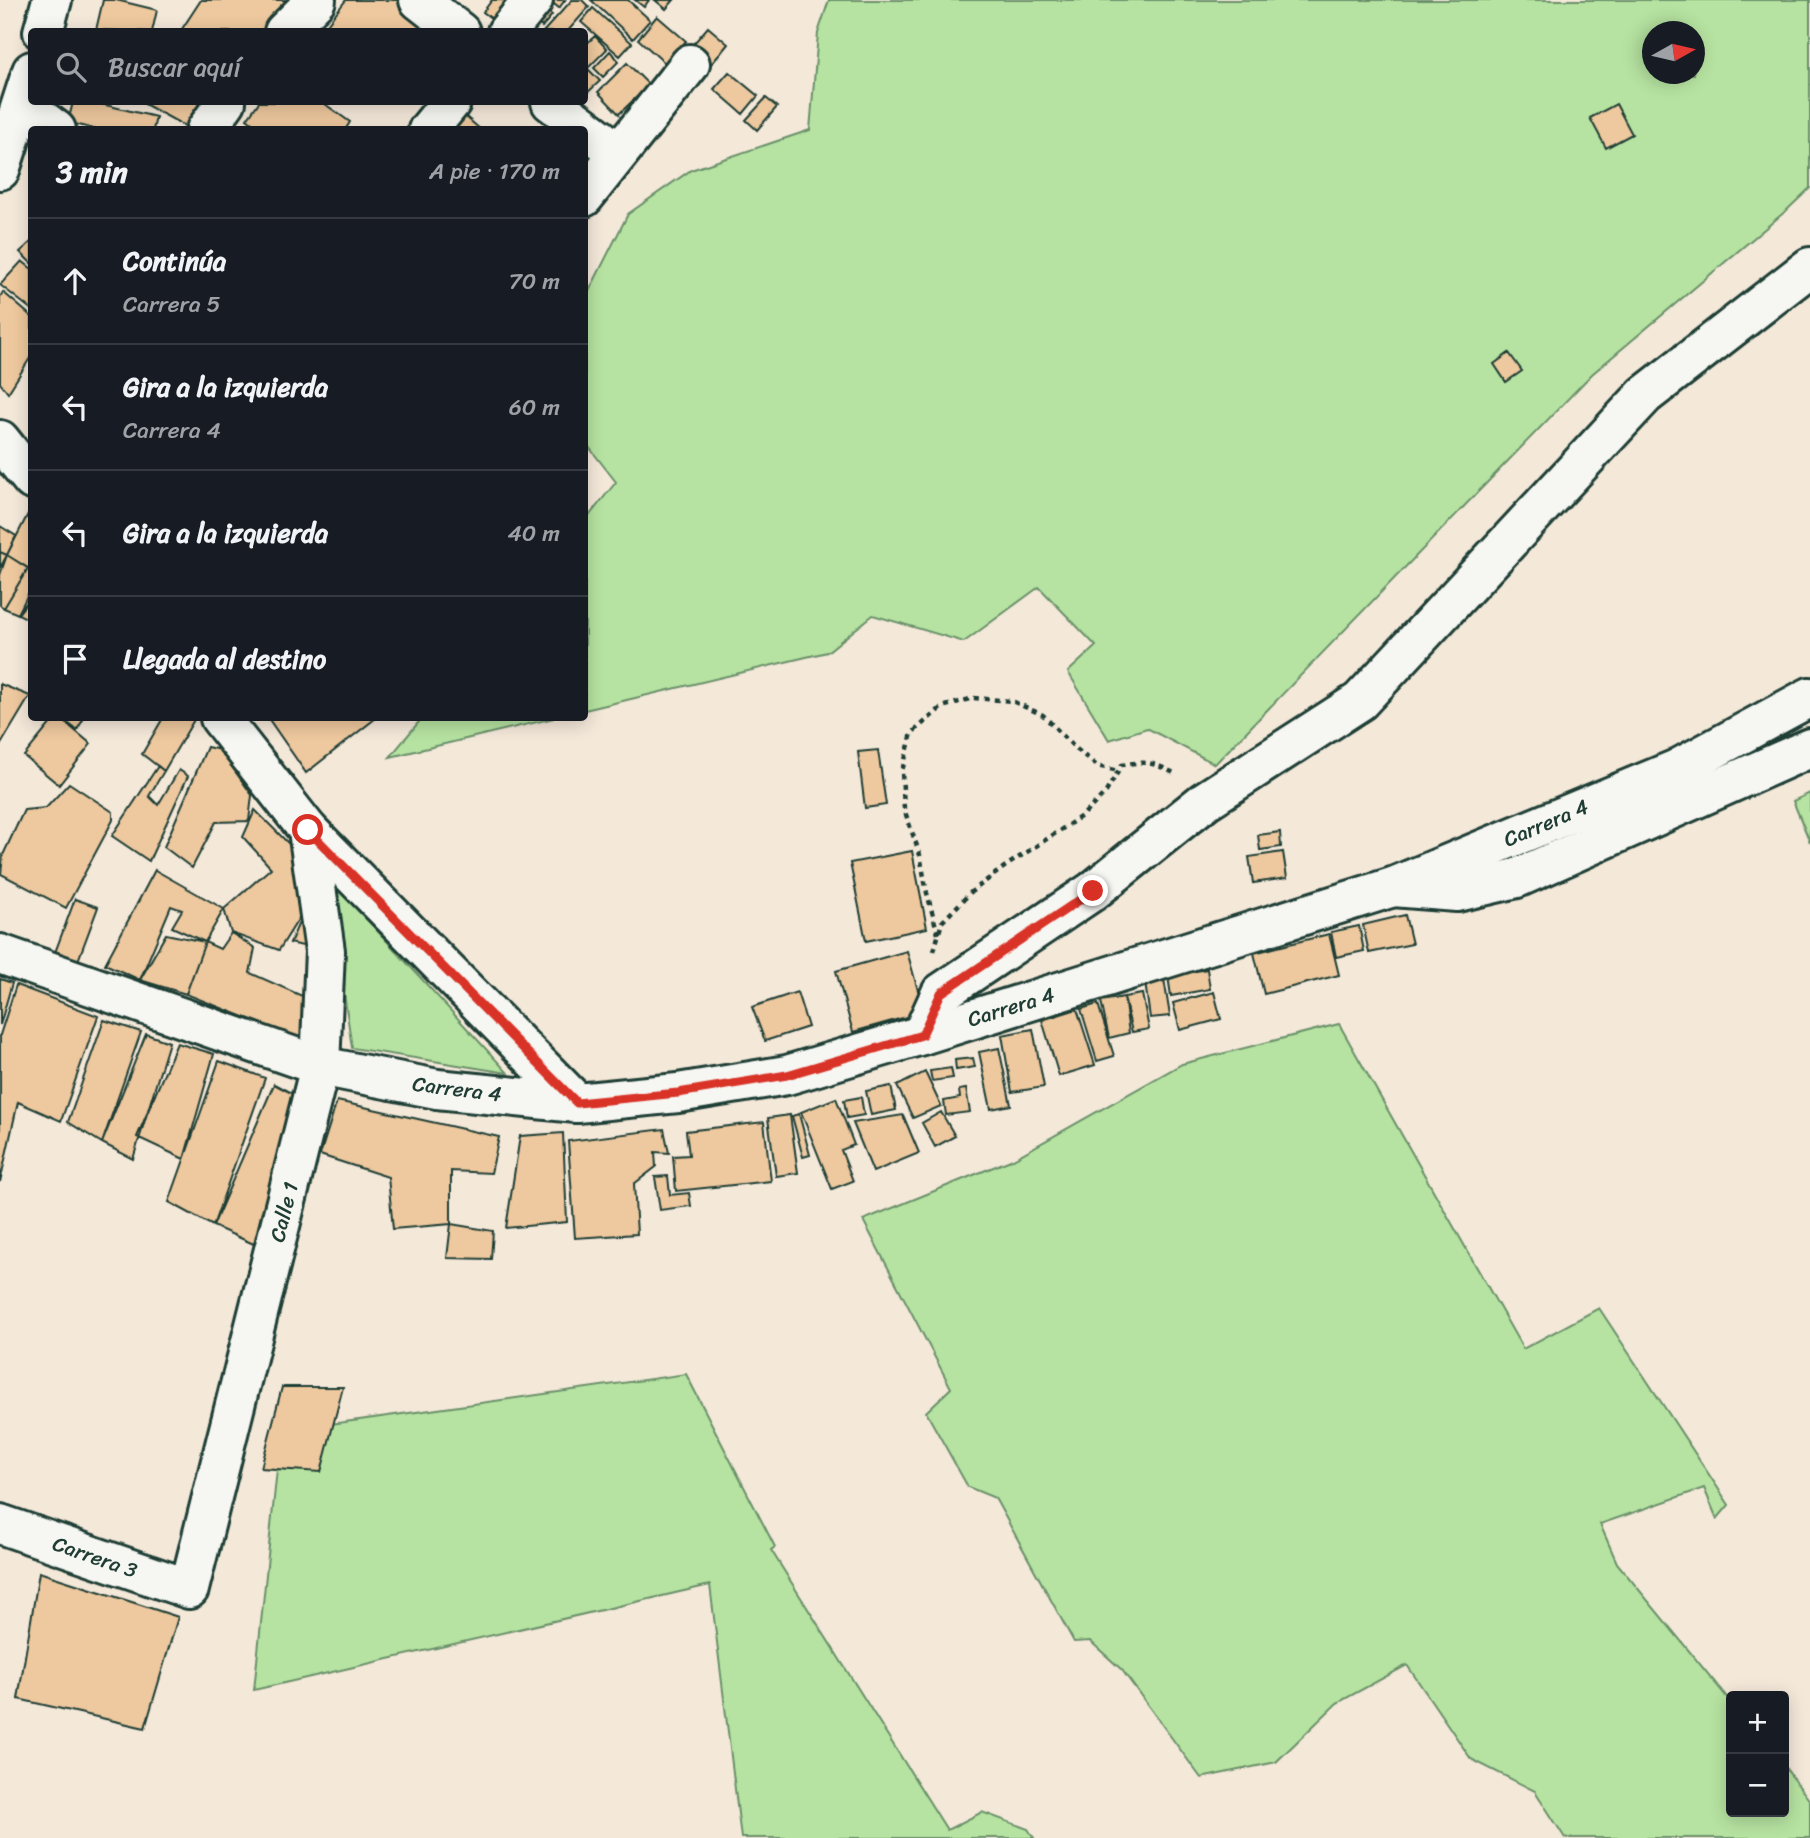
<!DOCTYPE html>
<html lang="es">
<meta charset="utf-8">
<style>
body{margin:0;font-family:Sriracha,sans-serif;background:#20242c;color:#f1f3f6}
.controls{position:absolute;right:21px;bottom:21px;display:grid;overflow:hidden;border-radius:7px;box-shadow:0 4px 18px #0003}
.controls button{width:63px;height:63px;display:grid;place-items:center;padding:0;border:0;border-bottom:2px solid #363941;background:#171b24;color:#f1f3f6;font:35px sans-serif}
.compass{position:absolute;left:1642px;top:21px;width:63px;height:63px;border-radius:50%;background:#171b24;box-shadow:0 4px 18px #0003;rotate:82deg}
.stop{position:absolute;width:21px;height:21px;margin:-16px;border:5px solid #d93025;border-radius:50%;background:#fff}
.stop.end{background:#d93025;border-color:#fff;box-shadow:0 2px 7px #0008}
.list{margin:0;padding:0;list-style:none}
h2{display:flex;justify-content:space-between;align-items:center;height:91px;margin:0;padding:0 28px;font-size:30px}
h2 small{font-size:23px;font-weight:400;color:#9ea1a6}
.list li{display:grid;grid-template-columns:46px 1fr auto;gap:21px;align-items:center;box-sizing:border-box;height:126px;padding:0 28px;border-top:2px solid #363941}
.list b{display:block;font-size:26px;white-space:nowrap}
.list p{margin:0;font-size:23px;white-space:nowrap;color:#9ea1a6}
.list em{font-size:23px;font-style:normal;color:#9ea1a6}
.icon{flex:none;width:38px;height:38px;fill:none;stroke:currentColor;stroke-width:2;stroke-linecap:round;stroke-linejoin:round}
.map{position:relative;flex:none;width:1810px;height:1838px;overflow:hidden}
.search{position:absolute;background:#171b24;box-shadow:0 4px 18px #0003;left:28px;top:28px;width:560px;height:77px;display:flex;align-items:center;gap:18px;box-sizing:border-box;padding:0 24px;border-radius:7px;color:#9ea1a6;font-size:26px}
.panel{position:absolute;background:#171b24;box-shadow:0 4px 18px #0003;left:28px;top:126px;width:560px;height:595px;border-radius:7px}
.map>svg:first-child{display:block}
</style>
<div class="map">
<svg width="1810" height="1838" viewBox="0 0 1810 1838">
<rect width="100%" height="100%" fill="#f4e8d9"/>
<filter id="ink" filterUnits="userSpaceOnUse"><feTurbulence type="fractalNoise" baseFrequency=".0143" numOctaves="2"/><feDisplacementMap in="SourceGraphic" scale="14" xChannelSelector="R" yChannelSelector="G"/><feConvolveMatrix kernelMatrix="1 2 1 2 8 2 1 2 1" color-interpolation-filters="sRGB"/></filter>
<g filter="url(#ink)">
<path fill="#b6e3a1" stroke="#6a906a" stroke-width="2" fill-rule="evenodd" d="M829 0H1810V188L1787 210 1592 374 1215 764 1147 728 1109 740 1068 672 1096 646 1039 587 964 642 873 615 827 652 585 710V521L616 482 585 442 584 301 628 214 691 170 810 130 818 33ZM1652 32H1694V74H1652Z
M422 718H554L390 757Z
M1810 793V842L1793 801Z
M327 876 508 1073 352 1048Z
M1339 1024 1523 1349 1599 1308 1729 1505 1717 1519 1704 1488 1600 1524 1617 1563 1731 1702V1812H1784V1766L1810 1801V1838H1565L1535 1791 1471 1759 1407 1665 1337 1703 1276 1762 1201 1778 1122 1670 1090 1641 1074 1642 995 1498 968 1487 926 1412 951 1388 863 1220 1013 1159 1182 1064Z
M686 1374 775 1547 771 1550 947 1830 982 1812 1028 1829 1034 1838H741L710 1585 254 1690 281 1431Z"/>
<path fill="#eec89e" stroke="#1f3d34" stroke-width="2" d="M103 0H116L157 10 152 32 96 30Z
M201 0H295L269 32H180Z
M346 0H397L436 32H321Z
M492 0H504L508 4 495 21 483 12Z
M549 0H565L559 8Z
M572 0H582L589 7 567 32H543Z
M591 0H628L650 20 633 39Z
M635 0H649L644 7Z
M655 0H674L666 9Z
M538 3 552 15 542 27 528 15Z
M593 8 632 43 620 56 581 22Z
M657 16 686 41 666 64 638 39Z
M708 27 728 44 709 67 688 50Z
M595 36 607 49 588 68 584 65V46Z
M610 51 619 61 603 77 594 68Z
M627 63 649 85 619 114 598 92Z
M589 70 600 81 584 96V74Z
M729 72 758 96 743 114 714 89Z
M766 98 777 107 757 130 746 120Z
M73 102H93L156 117 153 130H97L68 122Z
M141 102H202L211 106 192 130Z
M259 102H322L350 122 345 130H261L247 119Z
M1616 104 1632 134 1606 148 1590 118Z
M458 110 481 130H442Z
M32 241V264L20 252Z
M22 261 32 269V310L0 285Z
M3 292 32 317V355L8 393 0 383V297Z
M1509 353 1522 371 1506 382 1494 364Z
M28 514 32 517V571L7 555Z
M0 526 16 536 7 555 0 552Z
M0 552 7 555 0 568Z
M7 555 28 568 4 608 0 605V575Z
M28 568 32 571V586L18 614 4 608Z
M32 596V621L18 614Z
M0 684 30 696 0 746Z
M55 718H60L91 744 59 785 24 756Z
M61 718H84L77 730Z
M163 718H195L164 771 142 754Z
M268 718H376L306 773Z
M207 747 220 750 252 795 249 821 216 822 192 868 164 847Z
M878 750 886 805 865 808 858 752Z
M158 766 164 771 149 796 158 805 179 770 188 776 149 861 112 836Z
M69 783 113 812V820L66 908 1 874 3 855 24 810 46 808Z
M255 810 304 859 312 897 279 950 231 933 224 909 271 868 243 837Z
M1280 832 1281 847 1260 850 1258 835Z
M912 851 927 928 866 941 850 863Z
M1283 852 1287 878 1253 883 1249 857Z
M155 870 224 909 205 942 172 927 182 910 171 906 140 980 105 964Z
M75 899 98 907 76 966 53 958Z
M305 909 311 948 290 943Z
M1405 915 1412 944 1369 953 1363 925Z
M1359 926 1364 951 1336 957 1331 932Z
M231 933 255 948 250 973 318 1003 305 1041 186 994 205 942 220 949Z
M166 934 205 942 186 994 140 980Z
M1329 934 1339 975 1264 994 1254 953Z
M907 951 924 1012 853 1032 836 971Z
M1207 969 1210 989 1171 996 1168 976Z
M0 979 12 983 0 1025Z
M1164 979 1170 1016 1150 1018 1145 982Z
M16 985 98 1016 61 1121 18 1102 0 1182V1035Z
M797 992 808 1027 765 1041 752 1007Z
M1214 992 1221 1019 1180 1030 1173 1003Z
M1142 994 1149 1029 1132 1032 1124 997Z
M1124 997 1129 1033 1109 1038 1101 1001Z
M1098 1004 1114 1056 1097 1061 1081 1009Z
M1077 1009 1095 1065 1059 1076 1042 1020Z
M104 1020 141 1032 102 1143 68 1122Z
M1033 1029 1044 1087 1012 1092 1002 1035Z
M146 1034 169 1042 133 1159 102 1143Z
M177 1043 214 1054 184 1159 137 1137Z
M999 1048 1011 1105 991 1109 979 1052Z
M973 1058 975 1067 956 1070 955 1060Z
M219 1061 265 1078 213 1226 169 1202Z
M951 1068 953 1078 932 1081 930 1071Z
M925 1072 941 1106 913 1118 897 1086Z
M274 1084 297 1096 256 1245 213 1226Z
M891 1086 896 1110 871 1115 866 1091Z
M966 1089 970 1112 946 1115 944 1101 960 1098 959 1090Z
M861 1097 864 1115 847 1118 844 1100Z
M836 1098 854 1145 841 1150 853 1181 832 1189 801 1112Z
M337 1101 499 1137 491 1173 451 1171V1224L393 1229 388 1177 320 1155Z
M941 1112 955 1136 935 1147 922 1123Z
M799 1114 810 1155 803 1157 792 1116Z
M790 1115 798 1173 776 1176 768 1118Z
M903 1115 919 1153 873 1172 853 1123Z
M764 1122 771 1181 676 1191 673 1156 689 1155 686 1131Z
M664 1129 669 1153 655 1152 656 1167 634 1184 637 1234 575 1238 568 1141Z
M563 1133 567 1222 506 1228 520 1136Z
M668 1176 670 1195 689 1193 691 1206 660 1210 655 1177Z
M451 1224 493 1231 491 1259 447 1258Z
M282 1387H343L321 1472 261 1468Z
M39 1572 178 1617 145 1728 18 1699Z"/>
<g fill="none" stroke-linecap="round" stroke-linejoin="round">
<defs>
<path id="street" d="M419 0 460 32
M43 32 52 0
M284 32 316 0
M507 32 533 0
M551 102 619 153
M22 105 56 130
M206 130 226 102
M428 130 451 102
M0 170 32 71
M584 197 690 64
M1393 887 1457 892 1517 878 1810 748
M0 954 320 1066 437 1089 577 1103
M922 1035 941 993 1093 891 1205 801 1360 701 1645 395 1810 267
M0 1524 189 1589 320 1066 325 951 308 830"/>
<path id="secondary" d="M0 440 32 480
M220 718 308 830 577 1103 678 1093 787 1075 922 1035 1393 887 1677 769 1810 697"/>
</defs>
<use href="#street" stroke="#1f3d34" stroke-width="44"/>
<use href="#secondary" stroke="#1f3d34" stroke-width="44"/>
<path stroke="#1f3d34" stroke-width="4.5" stroke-dasharray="5 5" stroke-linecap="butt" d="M938 934 927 893 920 855 904 809 902 771 912 733 942 707 973 698 1012 701 1043 715 1074 747 1097 766 1119 771
M934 951 942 922 971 892 1003 868 1083 815 1106 792 1122 765C1147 760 1154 763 1176 774"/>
<use href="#street" stroke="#f6f6f2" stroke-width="38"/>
<use href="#secondary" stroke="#f6f6f2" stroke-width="38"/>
</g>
</g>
<g fill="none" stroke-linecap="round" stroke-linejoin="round" filter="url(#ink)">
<path stroke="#d93025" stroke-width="9" d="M308 830 577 1103 678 1093 787 1075 922 1035 941 993 1093 891"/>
</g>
<g text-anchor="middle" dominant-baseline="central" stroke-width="5" stroke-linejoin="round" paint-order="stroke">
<g font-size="21" fill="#1f3d34" stroke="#f6f6f2">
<text transform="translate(1546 823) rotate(-23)">Carrera 4</text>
<text transform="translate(1011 1007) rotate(-17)">Carrera 4</text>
<text transform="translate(457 1089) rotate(7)">Carrera 4</text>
<text transform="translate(284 1212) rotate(-76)">Calle 1</text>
<text transform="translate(95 1557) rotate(19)">Carrera 3</text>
</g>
</g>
</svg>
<div class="controls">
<button>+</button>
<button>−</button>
</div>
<svg class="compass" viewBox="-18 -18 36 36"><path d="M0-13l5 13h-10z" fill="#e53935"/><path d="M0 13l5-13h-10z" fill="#9ea1a6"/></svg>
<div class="stop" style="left:308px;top:830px"></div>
<div class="stop end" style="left:1093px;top:891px"></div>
<div class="search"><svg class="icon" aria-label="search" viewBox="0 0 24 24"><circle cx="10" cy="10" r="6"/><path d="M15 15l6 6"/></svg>Buscar aquí</div>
<section class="panel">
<h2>3 min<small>A pie · 170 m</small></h2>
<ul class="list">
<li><svg class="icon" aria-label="ahead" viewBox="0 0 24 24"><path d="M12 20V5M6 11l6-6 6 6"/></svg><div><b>Continúa</b><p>Carrera 5</p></div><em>70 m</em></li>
<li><svg class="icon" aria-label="left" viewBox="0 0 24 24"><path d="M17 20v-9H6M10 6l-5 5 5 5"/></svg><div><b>Gira a la izquierda</b><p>Carrera 4</p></div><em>60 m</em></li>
<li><svg class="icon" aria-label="left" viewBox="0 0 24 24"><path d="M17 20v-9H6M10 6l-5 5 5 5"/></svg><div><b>Gira a la izquierda</b></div><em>40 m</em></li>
<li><svg class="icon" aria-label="arrive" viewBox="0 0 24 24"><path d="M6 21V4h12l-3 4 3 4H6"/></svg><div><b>Llegada al destino</b></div></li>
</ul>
</section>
</div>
